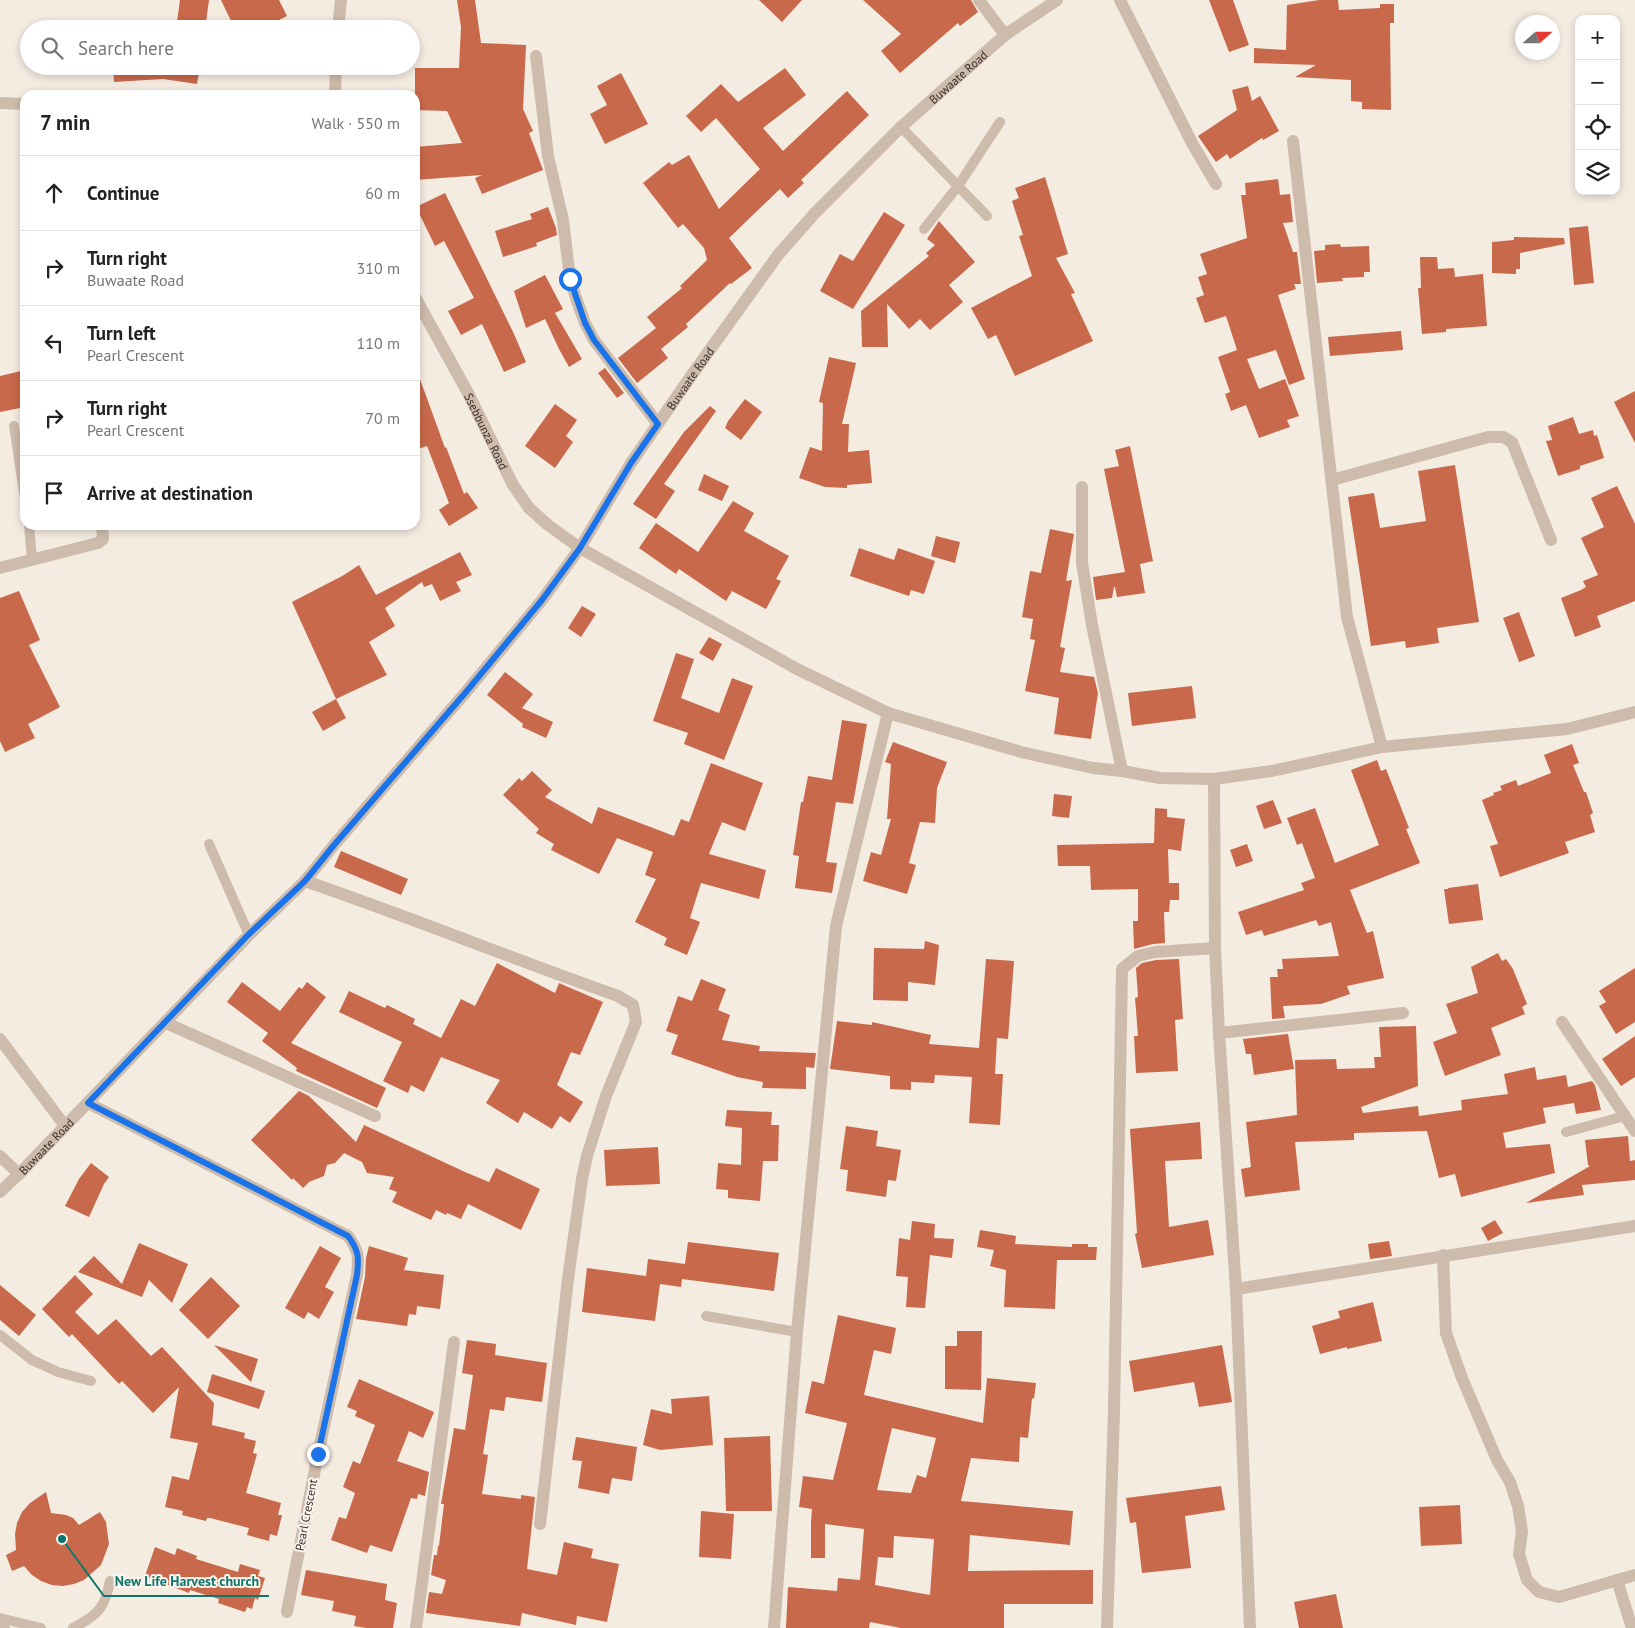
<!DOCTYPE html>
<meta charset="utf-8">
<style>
body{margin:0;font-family:"PT Sans",sans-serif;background:#f6f6f6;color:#222}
.controls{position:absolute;right:15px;top:15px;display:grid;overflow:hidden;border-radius:10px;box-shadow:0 2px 8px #0003}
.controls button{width:45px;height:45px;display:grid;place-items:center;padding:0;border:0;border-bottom:1px solid #e0e0e0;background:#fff;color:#222;font:25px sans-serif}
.compass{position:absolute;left:1515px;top:15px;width:45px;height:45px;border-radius:50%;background:#fff;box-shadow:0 2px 8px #0003;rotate:69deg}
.stop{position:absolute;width:15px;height:15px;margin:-11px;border:4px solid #1a73e8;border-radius:50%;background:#fff}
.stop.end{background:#1a73e8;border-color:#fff;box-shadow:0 1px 5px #0008}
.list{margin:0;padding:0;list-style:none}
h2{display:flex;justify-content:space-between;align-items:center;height:65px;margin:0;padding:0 20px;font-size:21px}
h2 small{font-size:16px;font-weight:400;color:#767676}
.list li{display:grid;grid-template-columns:32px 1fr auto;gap:15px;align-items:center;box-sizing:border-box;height:75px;padding:0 20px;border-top:1px solid #e0e0e0}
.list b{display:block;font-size:19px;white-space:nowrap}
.list p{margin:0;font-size:16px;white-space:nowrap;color:#767676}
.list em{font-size:16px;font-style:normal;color:#767676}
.icon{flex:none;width:28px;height:28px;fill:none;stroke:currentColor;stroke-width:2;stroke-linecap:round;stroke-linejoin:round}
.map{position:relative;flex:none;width:1635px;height:1628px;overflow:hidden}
.search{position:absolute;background:#fff;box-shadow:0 2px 8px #0003;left:20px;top:20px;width:400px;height:55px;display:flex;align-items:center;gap:12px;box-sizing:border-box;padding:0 18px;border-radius:28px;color:#767676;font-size:19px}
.panel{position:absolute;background:#fff;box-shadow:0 2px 8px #0003;left:20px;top:90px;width:400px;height:440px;border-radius:15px}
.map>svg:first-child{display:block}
</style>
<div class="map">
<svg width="1635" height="1628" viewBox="0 0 1635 1628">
<rect width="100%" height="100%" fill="#f4ebe1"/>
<path fill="#c8694b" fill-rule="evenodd" d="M180 0H209L205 29H176Z
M221 0H279L287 16 271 24 272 29H246L242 20 233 25Z
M457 0H475L481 43 526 45 523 109 533 131 529 133 543 170 482 194 475 178 482 175 415 180V147L462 143 447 111 415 110V68H459L461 27Z
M759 0H802L782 22Z
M863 0H971L978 12 960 26 958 23 900 73 881 51 901 34Z
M1209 0H1233L1249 45 1229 52Z
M1319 0H1338L1339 10 1380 8V4H1394V23H1390L1391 110 1362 109V102L1351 101V80L1295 77 1316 65 1254 63V48L1286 50 1287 5Z
M113 66H200L197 84 163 79 114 82Z
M785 68 806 95 763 128 783 151 847 91 869 115 801 180 804 183 788 198 780 189 729 238 752 268 731 284 730 283 686 324 688 327 661 349 668 358 637 383 618 358 656 328 647 317 682 288 680 286 707 260 704 248 683 224 678 228 643 183 669 162 672 165 689 155 719 209 760 169 716 118 701 132 686 116 721 84 738 102Z
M621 73 648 124 605 144 590 114 607 105 597 86Z
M1248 86 1252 101 1260 96 1279 131 1263 140 1262 138 1230 159 1227 154 1216 162 1198 136 1237 110 1232 90Z
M1045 177 1068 254 1056 258 1075 293 1071 294 1093 341 1015 376 996 335 988 339 971 308 1032 276 1019 236 1023 235 1012 201 1019 198 1015 188Z
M1278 179 1280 195 1290 194 1293 222 1283 223 1293 252H1297L1301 284H1294L1296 289 1278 295 1305 379 1289 385 1276 350 1247 359 1259 389 1285 379 1299 416 1287 420 1290 427 1259 438 1246 405 1231 411 1225 394 1230 392 1218 357 1237 350 1226 316 1205 323 1196 298 1204 295 1198 277 1207 274 1200 254 1247 238 1241 195H1246L1245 183Z
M445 193 514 334 526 362 504 372 482 324 461 335 448 311 474 298 444 241 435 246 416 207Z
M548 207 556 228 557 235 536 243 537 246 503 257 495 231 532 219 530 214Z
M884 212 905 225 853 309 820 291 840 254 853 261Z
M939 221 975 262 949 285 963 302 930 330 920 319 909 329 887 304 888 347H862L861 311 929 256 926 253 935 245 927 239Z
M1588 226 1594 283 1574 285 1569 228Z
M1514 237 1564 238 1565 244 1520 253V269H1516V274L1492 273V242L1514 240Z
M1340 244 1341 247 1369 246 1370 272H1364V277L1342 278 1343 281 1317 283 1314 251 1325 250V245Z
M1420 257H1437L1438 269 1454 268 1455 277 1483 274 1487 326 1446 329V332L1422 334 1418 288H1421Z
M545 275 563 309 555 313 582 359 569 367 559 349 545 319 526 328 514 291Z
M1401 331 1403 350 1330 356 1328 337Z
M829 357 856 363 842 424H849L848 452 869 450 872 483 847 485V488L825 487 799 478 810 447 822 451 823 403 819 402Z
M605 368 624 393 617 398 598 373Z
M25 370V407L0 412V376Z
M415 371H417L445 448 446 447 464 494 467 492 478 508 449 526 439 510 449 503 427 446 415 450Z
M1635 391V443L1614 402Z
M745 399 762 412 741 440 725 428 728 421Z
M555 404 577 420 566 436 573 442 555 468 525 446Z
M710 406 716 411 664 484 675 491 656 519 633 504 684 432Z
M1573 417 1579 434 1593 430 1594 436 1597 435 1604 458 1580 466V469L1558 476 1546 441 1552 440 1548 426Z
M1130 446 1153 561 1140 564 1145 593 1117 597 1115 587H1114L1112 598 1096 600 1093 577 1125 572 1104 469 1119 466 1115 450Z
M1455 465 1479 622 1437 628 1439 643 1406 648 1405 641 1371 646 1348 497 1374 493 1380 528 1426 521 1418 471Z
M704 474 729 486 722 501 698 490Z
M1617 486 1635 524V601L1597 616 1601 627 1575 637 1561 598 1581 590 1586 587 1583 581 1598 575 1581 538 1604 527 1591 498Z
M733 501 754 513 744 531 789 556 776 579 781 581 766 609 732 591 726 601 679 569 676 574 639 548 656 523 698 552Z
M1050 529 1074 534 1066 581 1072 580 1060 647 1065 648 1060 672 1094 677 1098 693 1091 739 1054 734 1059 698 1025 691 1035 640 1030 639 1033 619 1022 617 1030 571 1041 573Z
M936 536 960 542 955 563 931 556Z
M859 548 894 560 898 548 935 561 924 594 911 590 909 596 850 576Z
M460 552 472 575 456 582 461 591 440 601 432 584 424 587 422 582 385 608 395 626 369 642 387 675 336 699 292 602 344 575 359 565 376 595Z
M19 591 40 640 29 645 60 707 28 724 35 738 5 752 0 741V598Z
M582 606 596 614 581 637 568 628Z
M1519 612 1535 656 1519 662 1503 618Z
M709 637 722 644 713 661 699 653Z
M676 653 694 659 681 698 719 713 732 678 753 686 724 760 684 744 688 733 653 721Z
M505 672 533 694 522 708 553 722 546 738 522 727 523 724 487 695Z
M1192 686 1196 718 1132 726 1128 693Z
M336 699 346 718 323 731 312 712Z
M842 720 867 724 853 804 836 802 826 862 837 863 832 893 795 888 799 856 793 855 801 802H803L808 776 832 780Z
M893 742 947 762 937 788 935 823 920 822 909 863 916 865 907 894 863 881 871 852 881 855 891 819H887L891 764 885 762Z
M1572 744 1579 763 1573 765 1584 792H1586L1593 813 1590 815 1595 832 1565 842 1569 853 1500 877 1490 846 1498 844 1482 800 1494 795 1493 793 1502 790 1500 786 1516 780 1518 786 1551 773 1544 755Z
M1377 760 1381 771 1386 769 1409 828 1406 829 1420 863 1350 890 1367 933 1373 931 1384 978 1347 986 1350 994 1321 1004 1283 1006 1285 1018 1272 1019 1270 977H1278L1277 969H1283L1282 959 1339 956 1331 922 1319 926 1316 920 1264 936 1262 930 1246 935 1238 912 1304 890 1301 883 1315 878 1302 843 1297 845 1287 818 1315 808 1335 863 1379 845 1351 770Z
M711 763 763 783 745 831 722 822 709 854 766 870 759 899 701 883 690 918 700 922 687 955 664 945 667 938 635 922 656 879 645 875 653 852 617 838 599 874 551 850 554 844 536 833 539 829 503 795 519 778 522 781 532 771 552 790 545 797 592 824 598 807 674 836 681 819 689 822Z
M1054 794 1072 796 1069 818 1052 816Z
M1273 800 1282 823 1264 829 1256 806Z
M1155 808 1167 809V817L1185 819 1181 851 1168 849 1169 883H1179V900H1170L1169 912H1164L1165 943 1153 944 1134 949 1133 921H1138V889L1091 890 1090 866H1058L1057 845 1154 843Z
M1247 844 1253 861 1236 867 1230 850Z
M341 851 408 879 401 895 334 867Z
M1478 884 1483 920 1449 924 1444 889H1448V888Z
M925 941 939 945 935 985 908 982V1001L873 1000 874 948 924 949Z
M1498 953 1502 961 1506 959 1513 969 1527 1004 1522 1007 1525 1014 1491 1028 1501 1055 1445 1076 1433 1042 1457 1033 1446 1004 1478 993 1471 967Z
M986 959 1014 961 1008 1039 997 1038 995 1074H1003L1000 1125 969 1123 972 1077 935 1075 934 1083 911 1082V1090L890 1089V1076L830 1069 837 1021 872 1025V1022L931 1035 929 1044 979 1048Z
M1179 959 1183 1019 1175 1020 1178 1071 1136 1073 1134 1036H1138L1135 998 1138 997 1136 968 1142 963 1156 960Z
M497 963 555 993 559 983 603 1002 580 1055 571 1052 557 1085 583 1102 570 1123 560 1116 552 1129 524 1112 518 1123 486 1103 500 1080 441 1057 424 1092 411 1085 408 1093 383 1081 402 1042 339 1012 349 991 385 1008 387 1005 415 1019 413 1024 441 1038 461 999 475 1006Z
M1635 968V1022L1616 1034 1599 1006 1606 1002 1599 991Z
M701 979 726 989 718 1010 730 1015 722 1040 760 1046 759 1051 816 1053 814 1068 806 1067V1089L762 1088 763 1082 737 1077 671 1054 678 1035 666 1031 678 996 692 1001Z
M242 982 280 1011 299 987 302 989 307 982 326 997 291 1043 386 1088 377 1108 296 1071 297 1068 262 1041 268 1033 227 1002Z
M1416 1026 1418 1086 1361 1107 1363 1113 1418 1106 1419 1116 1462 1110 1461 1100 1508 1094 1504 1074 1535 1067 1537 1080 1566 1075 1568 1087 1592 1081 1595 1085 1601 1110 1576 1114 1574 1103 1543 1108 1546 1123 1503 1133 1506 1148 1550 1144 1555 1173 1461 1197 1455 1174 1439 1178 1427 1131 1354 1133V1140L1295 1142 1300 1190 1245 1197 1241 1169 1251 1167 1246 1122 1297 1115 1295 1060 1336 1059 1337 1069 1375 1068 1374 1057H1381L1379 1027Z
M1288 1034 1294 1069 1254 1075 1251 1054H1246L1243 1039Z
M1635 1036V1077L1621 1086 1602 1059Z
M299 1091 309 1096 356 1142 364 1125 465 1172 489 1182 496 1168 540 1189 521 1230 468 1204 461 1219 447 1213 446 1215 436 1210 431 1220 392 1202 397 1192 389 1189 394 1177 367 1173 362 1162 344 1153 335 1163 327 1165 324 1176 309 1182 303 1188 293 1178 292 1180 251 1140Z
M727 1110 772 1112 771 1125H779L778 1161H763L760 1201 728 1198V1190L716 1189 718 1163 741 1165 742 1128 725 1126Z
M1200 1122 1202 1159 1165 1161 1169 1227 1208 1220 1214 1255 1142 1268 1135 1234 1137 1233 1130 1129Z
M846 1126 878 1131 876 1146 901 1150 896 1181 888 1180 886 1197 846 1191 848 1170 840 1169Z
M1628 1136 1630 1161 1635 1160V1180L1582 1185 1584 1195 1526 1203 1590 1166 1588 1165 1585 1140Z
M658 1147 660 1184 606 1186 604 1150Z
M91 1163 109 1177 104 1184 89 1217 65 1206 79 1179Z
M1495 1220 1503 1233 1488 1241 1481 1228Z
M912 1221 935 1224 934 1238 954 1239 952 1258 930 1255 925 1308 906 1307 908 1277 896 1276 899 1238 910 1240Z
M980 1230 1016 1236 1015 1244 1072 1247V1244H1088V1247H1097L1096 1260H1057L1055 1309 1004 1307 1006 1270 990 1266 994 1250 977 1247Z
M1389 1241 1392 1256 1370 1259 1368 1244Z
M688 1242 779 1253 774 1291 682 1279 681 1287 660 1284 655 1321 582 1312 587 1268 646 1276 648 1259 685 1264Z
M139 1243 188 1264 172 1303 149 1280 142 1297 78 1272 94 1256 122 1284Z
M320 1246 341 1258 325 1287 334 1292 319 1319 308 1312 304 1319 285 1308Z
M369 1246 408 1258 404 1270 444 1275 440 1309 417 1306 416 1315 409 1314 407 1326 356 1319 365 1277 366 1258Z
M75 1275 93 1294 75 1312 98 1335 116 1319 151 1356 162 1347 214 1403 212 1425 245 1433 244 1438 256 1441 253 1453 257 1454 246 1493 281 1503 278 1515H282L277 1536 270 1534 269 1541 247 1535 249 1528 210 1518H207L206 1521 182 1515 183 1511 165 1507 172 1476 189 1480 198 1443 170 1438 179 1387 153 1413 122 1381 119 1384 72 1334 69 1337 42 1309Z
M211 1277 240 1306 208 1339 179 1310Z
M0 1285 36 1315 19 1336 0 1320Z
M1373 1302 1382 1341 1347 1349V1347L1320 1354 1312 1326 1340 1318 1338 1311Z
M838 1315 896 1328 891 1354 874 1350 864 1395 983 1423 987 1378 1036 1383 1034 1399 1032 1398 1028 1438 1020 1437 1019 1462 971 1458 961 1501 1073 1511 1070 1545 970 1535 968 1571 1093 1570V1604H1004V1628H901L870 1622 869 1628H786L788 1587 837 1591 838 1578 860 1580 864 1529 825 1524V1558H811V1522L812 1509 799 1507 803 1476 833 1480 847 1423 805 1413 812 1381 824 1384ZM892 1428 936 1438 926 1478 917 1475 911 1493 877 1490ZM894 1536 934 1539 930 1595 875 1585 878 1557 893 1558Z
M957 1331H982L981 1390 945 1389V1346H957Z
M467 1340 496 1344 495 1355 547 1363 542 1402 506 1397 504 1411 490 1409 483 1454 488 1455 482 1494 521 1499V1495L535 1497 527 1569 557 1575 564 1542 593 1549 591 1558 619 1564 607 1622 577 1616 576 1625 522 1613 520 1626 426 1613 429 1592 442 1594 446 1580 431 1575 434 1555H437L438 1546H439L444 1504H441L454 1428 465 1430 473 1375 462 1373Z
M214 1345 258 1359 251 1382Z
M1222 1345 1232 1402 1199 1407 1194 1382 1134 1392 1129 1361Z
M212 1374 265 1391 259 1409 207 1392Z
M359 1379 434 1412 423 1438 409 1431 397 1461 429 1472 425 1496 418 1494 417 1499 411 1498 392 1552 370 1545 367 1553 331 1540 339 1517 346 1519 355 1493 343 1487 353 1461 360 1464 375 1425 355 1416 357 1411 347 1407Z
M709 1396 713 1445 660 1450 643 1445 651 1409 672 1414 671 1399Z
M770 1436 772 1511H726L724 1438Z
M576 1437 637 1447 632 1481 612 1478 609 1494 578 1488 582 1461 572 1460Z
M1221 1486 1225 1510 1185 1516 1191 1568 1142 1573 1136 1522 1130 1523 1126 1498Z
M46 1492 51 1513 66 1515 73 1518 79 1525 100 1512 106 1522 109 1544 101 1565 84 1580 74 1584 63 1586 52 1585 41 1581 32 1575 24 1566 12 1571 6 1555 16 1550 15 1534 17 1523 22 1512 30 1503Z
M1460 1505 1462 1544 1421 1546 1419 1507Z
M701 1511 734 1514 731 1559 699 1557Z
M155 1547 175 1555 177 1548 197 1556 196 1559 238 1572 240 1564 260 1570 258 1576 265 1578 258 1600 255 1598 252 1609 247 1607 245 1612 218 1603 219 1599 190 1590 189 1593 145 1576Z
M306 1570 387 1584 385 1600 397 1603 393 1628H366L354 1626 356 1616 332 1611 334 1601 301 1595Z
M1336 1594 1343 1628H1299L1294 1602Z"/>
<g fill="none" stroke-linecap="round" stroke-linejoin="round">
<path stroke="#cdbbac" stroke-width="10" d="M901 127 987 216
M924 229 958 186 1000 122
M14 426 25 499
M29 525 32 560
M209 844 249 935
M1566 1132 1625 1116
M706 1316 797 1332
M0 1335 32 1360 58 1372 91 1381
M0 1618 41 1628
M73 1628C98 1615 105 1608 110 1581"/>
<g stroke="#cdbbac" stroke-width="12">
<path d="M979 0 1005 35"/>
<path d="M1120 0 1192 143 1216 184"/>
<path d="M338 29 341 0"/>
<path d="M536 56 548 156 563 220 570 279 576 298 585 323 594 340 658 424"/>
<path d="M335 95 336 66"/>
<path d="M0 103 25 104"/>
<path d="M1293 141 1347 617 1382 747"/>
<path id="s1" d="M415 297 468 393 513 485 529 508 548 525 580 548 797 669 888 713 1021 752 1093 768 1122 771 1160 778 1214 779 1272 771 1382 747 1567 729 1635 712"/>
<path d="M1332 480 1488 437H1503L1512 442 1551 540"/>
<path d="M1082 487V563L1092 625 1122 771"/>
<path d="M0 568 98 543 103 539 102 525"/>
<path d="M1214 779 1215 948 1219 1033 1236 1289 1250 1628"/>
<path d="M305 881C410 917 513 959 618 996L633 1005 636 1022 606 1096 587 1156 582 1179 568 1279 540 1524"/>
<path d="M1562 1022 1635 1131"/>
<path d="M166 1023 375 1116"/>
<path d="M1219 1033 1403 1013"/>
<path d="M0 1039 65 1126"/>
<path d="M88 1103 348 1236C359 1251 359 1257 357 1275L318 1454 287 1612"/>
<path d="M0 1156 19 1174"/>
<path d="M1443 1255 1446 1333 1462 1378 1497 1460 1510 1482 1518 1506 1522 1531 1519 1554 1527 1580 1539 1592 1559 1597 1635 1575"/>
<path d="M1236 1289 1635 1226"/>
<path d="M1617 1580 1632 1628"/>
<path d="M0 1624 4 1628"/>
<path d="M416 1628 454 1342"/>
<path d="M774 1628 797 1332 836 926 888 713"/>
<path d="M1107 1628 1114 1411 1122 969 1138 956 1155 952 1215 948"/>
</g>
<path stroke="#cdbbac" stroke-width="12" id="s2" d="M0 1192 19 1174 249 935 305 881 334 845 466 692 542 600 580 548 631 463 691 376 778 255 815 213 901 127 1005 35 1057 0"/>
</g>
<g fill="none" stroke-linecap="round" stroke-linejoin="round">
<path stroke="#1a73e8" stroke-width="6" d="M318 1454 357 1275C359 1257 359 1251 348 1236L88 1103 248 935 305 881 334 845 466 692 542 600 580 548 631 463 658 424 594 340 585 323 570 279"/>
</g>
<g text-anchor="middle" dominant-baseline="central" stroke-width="4" stroke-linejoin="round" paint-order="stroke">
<g font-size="12" fill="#3b302b" stroke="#fbf5ee">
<text stroke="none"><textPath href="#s2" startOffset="1475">Buwaate Road</textPath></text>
<text stroke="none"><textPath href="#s2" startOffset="1070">Buwaate Road</textPath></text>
<text stroke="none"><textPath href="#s1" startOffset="152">Ssebbunza Road</textPath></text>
<text stroke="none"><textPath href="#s2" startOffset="65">Buwaate Road</textPath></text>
<text transform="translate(306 1515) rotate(-79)">Pearl Crescent</text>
</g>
</g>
<path fill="none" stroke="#0f766e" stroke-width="2" d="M62 1539L104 1596H269"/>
<circle fill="#0f766e" stroke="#fbf5ee" stroke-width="2" cx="62" cy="1539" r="5"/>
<g font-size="14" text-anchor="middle" font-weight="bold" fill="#0f766e" stroke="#fbf5ee" stroke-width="4" stroke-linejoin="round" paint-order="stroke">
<text x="187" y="1586">New Life Harvest church</text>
</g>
</svg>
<div class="controls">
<button>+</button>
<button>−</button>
<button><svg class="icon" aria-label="locate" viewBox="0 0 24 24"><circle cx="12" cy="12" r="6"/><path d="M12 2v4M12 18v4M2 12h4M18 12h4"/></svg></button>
<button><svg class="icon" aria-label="layers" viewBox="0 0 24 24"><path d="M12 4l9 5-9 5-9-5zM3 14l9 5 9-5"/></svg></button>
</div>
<svg class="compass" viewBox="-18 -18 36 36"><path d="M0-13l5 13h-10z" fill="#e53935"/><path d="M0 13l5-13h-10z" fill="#767676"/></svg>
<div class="stop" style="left:570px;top:279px"></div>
<div class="stop end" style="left:318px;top:1454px"></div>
<div class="search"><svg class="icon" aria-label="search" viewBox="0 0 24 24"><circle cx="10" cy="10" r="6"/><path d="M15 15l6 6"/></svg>Search here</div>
<section class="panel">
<h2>7 min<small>Walk · 550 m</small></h2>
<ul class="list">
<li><svg class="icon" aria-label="ahead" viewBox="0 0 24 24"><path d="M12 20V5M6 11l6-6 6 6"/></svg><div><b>Continue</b></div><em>60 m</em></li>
<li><svg class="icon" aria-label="right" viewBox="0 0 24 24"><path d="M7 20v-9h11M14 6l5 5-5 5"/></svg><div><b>Turn right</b><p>Buwaate Road</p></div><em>310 m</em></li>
<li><svg class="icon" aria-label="left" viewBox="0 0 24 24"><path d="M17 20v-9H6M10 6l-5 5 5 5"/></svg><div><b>Turn left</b><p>Pearl Crescent</p></div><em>110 m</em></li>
<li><svg class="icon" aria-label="right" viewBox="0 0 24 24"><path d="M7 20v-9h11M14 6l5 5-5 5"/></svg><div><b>Turn right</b><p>Pearl Crescent</p></div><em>70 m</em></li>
<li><svg class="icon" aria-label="arrive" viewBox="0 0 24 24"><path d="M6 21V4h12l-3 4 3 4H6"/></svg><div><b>Arrive at destination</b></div></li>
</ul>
</section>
</div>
